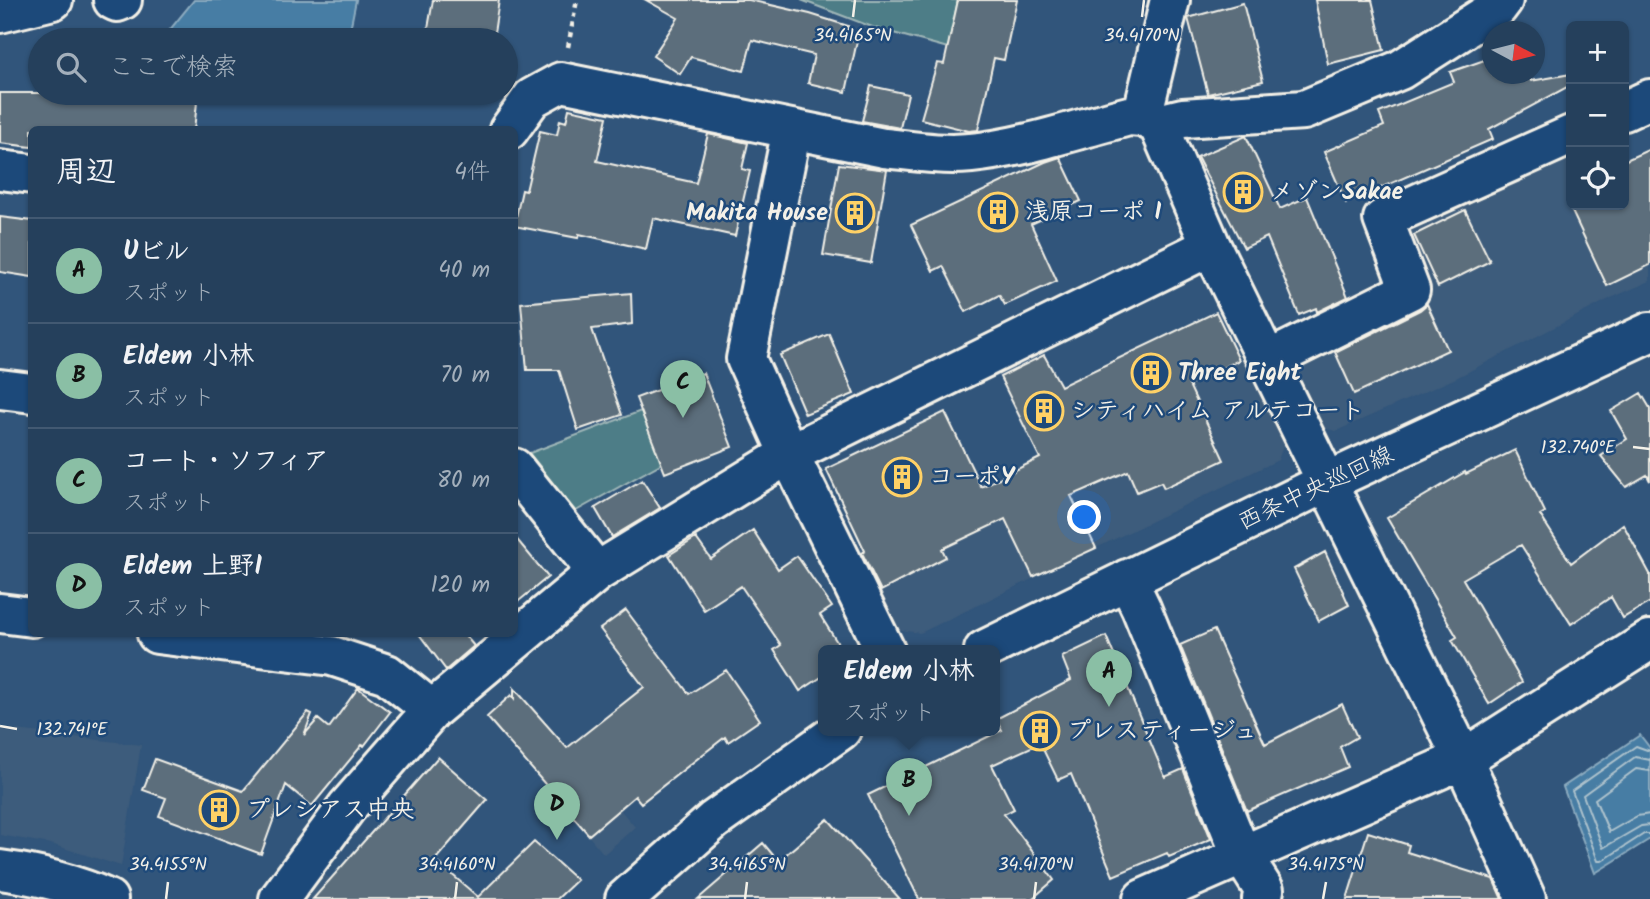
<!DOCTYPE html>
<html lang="ja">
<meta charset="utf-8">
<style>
body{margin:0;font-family:Kalam,"Klee One",sans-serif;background:#314b65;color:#f1f3f6}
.controls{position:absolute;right:21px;top:21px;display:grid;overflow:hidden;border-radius:10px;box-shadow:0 2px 5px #0004}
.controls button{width:63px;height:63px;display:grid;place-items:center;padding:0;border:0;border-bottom:2px solid #425972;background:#25405c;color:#f1f3f6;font:35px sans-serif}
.compass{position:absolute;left:1482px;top:21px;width:63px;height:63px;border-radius:50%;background:#25405c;box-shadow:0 2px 5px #0004;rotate:97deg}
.you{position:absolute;left:1085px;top:518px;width:24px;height:24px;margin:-18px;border:5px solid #fff;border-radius:50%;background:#1a73e8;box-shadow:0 0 0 10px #1a73e833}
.badge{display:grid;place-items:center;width:46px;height:46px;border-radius:50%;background:#8abfa5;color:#111;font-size:23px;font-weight:700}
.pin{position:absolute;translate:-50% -58px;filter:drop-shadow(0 2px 4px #0008)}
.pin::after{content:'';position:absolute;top:37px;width:24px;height:21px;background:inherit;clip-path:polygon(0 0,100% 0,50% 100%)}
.popup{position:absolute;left:818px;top:645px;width:182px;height:91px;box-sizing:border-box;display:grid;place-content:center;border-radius:10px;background:#25405c;filter:drop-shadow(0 2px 5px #0005);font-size:23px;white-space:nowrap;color:#a3afbb}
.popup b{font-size:26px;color:#f1f3f6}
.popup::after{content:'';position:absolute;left:50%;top:100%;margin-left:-14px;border:14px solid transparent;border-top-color:#25405c}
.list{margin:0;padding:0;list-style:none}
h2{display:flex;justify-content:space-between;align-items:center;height:91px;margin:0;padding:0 28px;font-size:30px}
h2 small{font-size:23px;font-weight:400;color:#a3afbb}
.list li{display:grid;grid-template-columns:46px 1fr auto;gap:21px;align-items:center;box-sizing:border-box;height:105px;padding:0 28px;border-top:2px solid #425972}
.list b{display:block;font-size:26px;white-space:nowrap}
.list p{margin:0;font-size:23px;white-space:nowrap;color:#a3afbb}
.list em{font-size:23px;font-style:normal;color:#a3afbb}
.icon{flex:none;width:38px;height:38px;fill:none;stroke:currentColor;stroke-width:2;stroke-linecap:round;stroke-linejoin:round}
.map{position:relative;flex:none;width:1650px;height:899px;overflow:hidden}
.search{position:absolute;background:#25405c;box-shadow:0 2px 5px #0004;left:28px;top:28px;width:490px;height:77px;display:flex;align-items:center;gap:18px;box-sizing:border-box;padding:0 24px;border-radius:38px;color:#a3afbb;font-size:26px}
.panel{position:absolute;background:#25405c;box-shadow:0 2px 5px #0004;left:28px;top:126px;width:490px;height:511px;border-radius:10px}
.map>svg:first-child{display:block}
</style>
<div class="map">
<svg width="1650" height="899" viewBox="0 0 1650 899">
<rect width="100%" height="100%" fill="#31557b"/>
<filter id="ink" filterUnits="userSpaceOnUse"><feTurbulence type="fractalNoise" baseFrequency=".0143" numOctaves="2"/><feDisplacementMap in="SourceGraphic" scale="14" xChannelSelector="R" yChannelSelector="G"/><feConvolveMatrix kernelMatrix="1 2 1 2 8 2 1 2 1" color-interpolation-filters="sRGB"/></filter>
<g filter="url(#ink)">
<path fill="#3e5c7b" d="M1571 150V205H1624V189L1650 246V281L1611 298 1456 378 1336 431 1315 426 1294 387 1296 371 1333 346 1426 303 1402 243 1404 231Z
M1253 354 1288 432 1278 460 920 633 895 629 855 549Z
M0 728 141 745 121 866 51 844 0 835Z
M572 753 635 827 604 854 541 780Z
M324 874 357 899H304Z"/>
<path fill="#4d7d87" stroke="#a0b7b8" stroke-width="2" d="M801 0H958L948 48 875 28Z
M641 411 662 463 567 516 527 454Z"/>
<path fill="#477da4" stroke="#8cabbf" stroke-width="2" d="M194 0H356L348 40H213L168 32Z
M1640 735 1650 748V839L1595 873 1563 787Z"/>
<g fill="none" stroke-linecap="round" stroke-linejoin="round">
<path stroke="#afc3cd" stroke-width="2" d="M1650 751 1636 746 1572 791 1598 861H1602L1644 834H1650
M1650 760 1635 757 1583 795 1603 848 1641 826 1650 825
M1650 771 1636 769 1595 799 1609 832 1637 816 1650 814"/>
</g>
<path fill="#5b6e7c" stroke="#f4f1e8" stroke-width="2" d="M433 0H499L493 40H461L427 34Z
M646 0H749L810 14 848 26 845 38 857 41 846 92 808 83 814 55 752 40 744 71 691 57 680 74 653 56 678 18Z
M958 0H1017L1004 60 994 58 978 130 969 131 921 119 937 63 944 64Z
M1315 0H1372L1384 50 1328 64Z
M1243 3 1263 81 1208 94 1188 18Z
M1493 57V74H1528L1531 81 1571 74V85L1489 129 1493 139 1346 203 1324 152 1384 126 1379 113 1454 82 1450 72Z
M871 86 908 94 900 128 862 121Z
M0 93H198L194 130H32V147L0 143Z
M569 109 607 117 597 161 696 183 708 134 748 143 742 169 750 171 735 236 653 218 646 249 579 234 578 238 514 226 522 190 526 191 540 131 557 135 560 120 566 122Z
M1246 136 1280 209 1307 197 1348 297 1317 312 1316 308 1299 315 1267 237 1244 248 1197 157Z
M1650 149V265L1607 286 1569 205H1624V161Z
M1060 157 1081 201 1031 224 1057 281 1005 305 999 295 966 312 943 266 933 271 911 225 1045 162Z
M839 164 887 170 871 263 823 255Z
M1465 210 1490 261 1438 287 1414 235Z
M0 217 32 221V277L0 272Z
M631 293 632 324 592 329 622 415 578 430 559 370H527L521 303Z
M1427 304 1448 350 1354 394 1335 352 1420 310Z
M1216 312 1239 360 1189 385 1224 460 1164 488 1161 482 1137 492 1128 471 1071 496 1096 548 1033 577 1005 519 942 549 946 557 881 591 862 553 865 551 826 469 945 412 981 487 1040 458 1000 377 1044 355 1061 386Z
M829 334 854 394 805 414 780 355Z
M703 373 732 447 665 473 636 398Z
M1641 393 1650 408V481L1647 475 1626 487 1601 456 1627 439 1611 411Z
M1515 450 1545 512 1540 515 1571 563 1623 524 1650 574V602L1623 618 1611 597 1571 624 1521 545 1463 579 1522 682 1489 704 1452 640 1457 637 1387 518 1465 472 1466 474Z
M642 480 660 508 612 537 595 508Z
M753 530 778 569 797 556 832 607 820 615 842 650H823V676L800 691 774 650 781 645 741 586 704 610 669 555 696 538 711 559Z
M514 536 548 577 514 605Z
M1325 552 1349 605 1319 621 1294 569Z
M626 610 689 694 726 670 760 720 728 742 725 737 641 803 635 796 589 835 487 717 511 695 514 699V688L567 748 644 687 600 629Z
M1214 630 1265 744 1342 704 1357 737 1340 747 1348 767 1247 811 1180 645Z
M419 634H464L474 646 446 670Z
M1106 636 1165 777 1183 769 1211 839 1169 857 1167 853 1113 876 1071 774 1058 780 1040 743 992 765 1014 809 1004 814 1054 880 1032 899H919L868 795 1002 730 996 719 1071 680 1062 657Z
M358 688 390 712 364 746 362 745 312 806 286 785 261 854 159 816 166 798 143 790 155 759 243 791 308 712 312 714 304 735 318 719 329 728Z
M438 757 487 800 435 860 478 897 534 842 577 880 557 899H313Z
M828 819 900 899H698L763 843 778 861Z
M1368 832 1409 845 1407 852 1493 879 1502 899H1347Z"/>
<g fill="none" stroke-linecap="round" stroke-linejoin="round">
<defs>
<path id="minor" d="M113 0 117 2 122 0
M0 13 53 0
M1624 111 1650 99
M1142 117 1170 0
M1158 124 1211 246 1463 759 1526 899
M792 129 746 359 789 454 885 650
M509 130 532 98 561 82 884 148C913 151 942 156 971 153 1024 148 1077 129 1129 116L1142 117 1158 124 1183 118 1304 110 1400 70 1497 8 1503 0
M0 170 32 174
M1267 361 1410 290 1383 219 1571 135
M0 389 32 393
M514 468 597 572
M1127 579 1141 608 1241 854 1264 890 1262 899
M0 613 32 617
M157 634 332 656 387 674 432 710
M984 650 1327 482 1650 332
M0 870C38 875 72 883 108 899
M279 899 347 807 432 710 597 572 789 454 1211 246
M625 899 714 820 841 730
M1143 899 1463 759 1650 640"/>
</defs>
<use href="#minor" stroke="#f4f1e8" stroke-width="44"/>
<path stroke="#f4f1e8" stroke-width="4.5" stroke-dasharray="5 5" stroke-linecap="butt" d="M568 47 577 0"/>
<use href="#minor" stroke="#1f4a7a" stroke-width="38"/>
</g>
</g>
<path fill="none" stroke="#f4f1e8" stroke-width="2.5" d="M853 17 855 0M1142 17 1144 0M1633 447 1650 449M0 726 17 729M166 899 168 882M455 899 457 882M745 899 747 882M1034 899 1036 882M1323 899 1326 882"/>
<defs>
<symbol id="building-ring" viewBox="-11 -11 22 22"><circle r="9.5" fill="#1f4a7a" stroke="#ffd166" stroke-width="1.5"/><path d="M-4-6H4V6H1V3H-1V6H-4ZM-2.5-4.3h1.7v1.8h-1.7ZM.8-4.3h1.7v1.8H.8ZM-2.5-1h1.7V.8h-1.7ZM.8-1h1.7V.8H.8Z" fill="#ffd166"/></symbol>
</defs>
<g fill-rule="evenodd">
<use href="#building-ring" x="1221" y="170" width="44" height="44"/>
<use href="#building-ring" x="976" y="190" width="44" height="44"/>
<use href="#building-ring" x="833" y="191" width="44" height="44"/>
<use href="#building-ring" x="1129" y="351" width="44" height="44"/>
<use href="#building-ring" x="1022" y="389" width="44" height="44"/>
<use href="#building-ring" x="880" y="455" width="44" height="44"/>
<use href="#building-ring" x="1018" y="709" width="44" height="44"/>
<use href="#building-ring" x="197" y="788" width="44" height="44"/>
</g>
<g text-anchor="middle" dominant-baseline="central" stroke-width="5" stroke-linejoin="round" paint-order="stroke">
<g font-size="24" font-weight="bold" fill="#f4f1e8" stroke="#1f4a7a" text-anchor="start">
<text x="1270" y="192">メゾンSakae</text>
<text x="1025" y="212">浅原コーポ I</text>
<text x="828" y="213" text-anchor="end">Makita House</text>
<text x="1178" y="373">Three Eight</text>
<text x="1071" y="411">シティハイム アルテコート</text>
<text x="929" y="477">コーポY</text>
<text x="1067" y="731">プレスティージュ</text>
<text x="246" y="810">プレシアス中央</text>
</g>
<g font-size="24" fill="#f4f1e8" stroke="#1f4a7a">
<text transform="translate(1316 489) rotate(-25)">西条中央巡回線</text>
</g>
</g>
<g font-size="18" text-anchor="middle" fill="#f4f1e8" stroke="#1f4a7a" stroke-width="5" stroke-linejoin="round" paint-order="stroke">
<text x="853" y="41">34.4165°N</text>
<text x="1142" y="41">34.4170°N</text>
<text x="1578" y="453">132.740°E</text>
<text x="72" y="735">132.741°E</text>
<text x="168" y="870">34.4155°N</text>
<text x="457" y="870">34.4160°N</text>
<text x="747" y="870">34.4165°N</text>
<text x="1036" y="870">34.4170°N</text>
<text x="1326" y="870">34.4175°N</text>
</g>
</svg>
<div class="controls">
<button>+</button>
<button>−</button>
<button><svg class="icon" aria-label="locate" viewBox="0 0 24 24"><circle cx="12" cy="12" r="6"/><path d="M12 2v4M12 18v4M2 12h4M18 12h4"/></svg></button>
</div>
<svg class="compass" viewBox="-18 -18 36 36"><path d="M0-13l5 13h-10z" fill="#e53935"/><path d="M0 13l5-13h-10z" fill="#a3afbb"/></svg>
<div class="you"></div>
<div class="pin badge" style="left:1109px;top:707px">A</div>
<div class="pin badge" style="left:909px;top:816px">B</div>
<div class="popup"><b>Eldem 小林</b>スポット</div>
<div class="pin badge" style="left:683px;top:418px">C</div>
<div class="pin badge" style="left:557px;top:840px">D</div>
<div class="search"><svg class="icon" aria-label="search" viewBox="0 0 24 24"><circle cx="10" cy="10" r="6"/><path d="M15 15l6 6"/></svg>ここで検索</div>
<section class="panel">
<h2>周辺<small>4件</small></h2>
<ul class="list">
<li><span class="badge">A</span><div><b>Uビル</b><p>スポット</p></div><em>40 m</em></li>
<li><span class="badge">B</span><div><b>Eldem 小林</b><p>スポット</p></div><em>70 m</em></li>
<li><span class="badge">C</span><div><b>コート・ソフィア</b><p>スポット</p></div><em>80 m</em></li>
<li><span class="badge">D</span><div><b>Eldem 上野I</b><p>スポット</p></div><em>120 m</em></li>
</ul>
</section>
</div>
